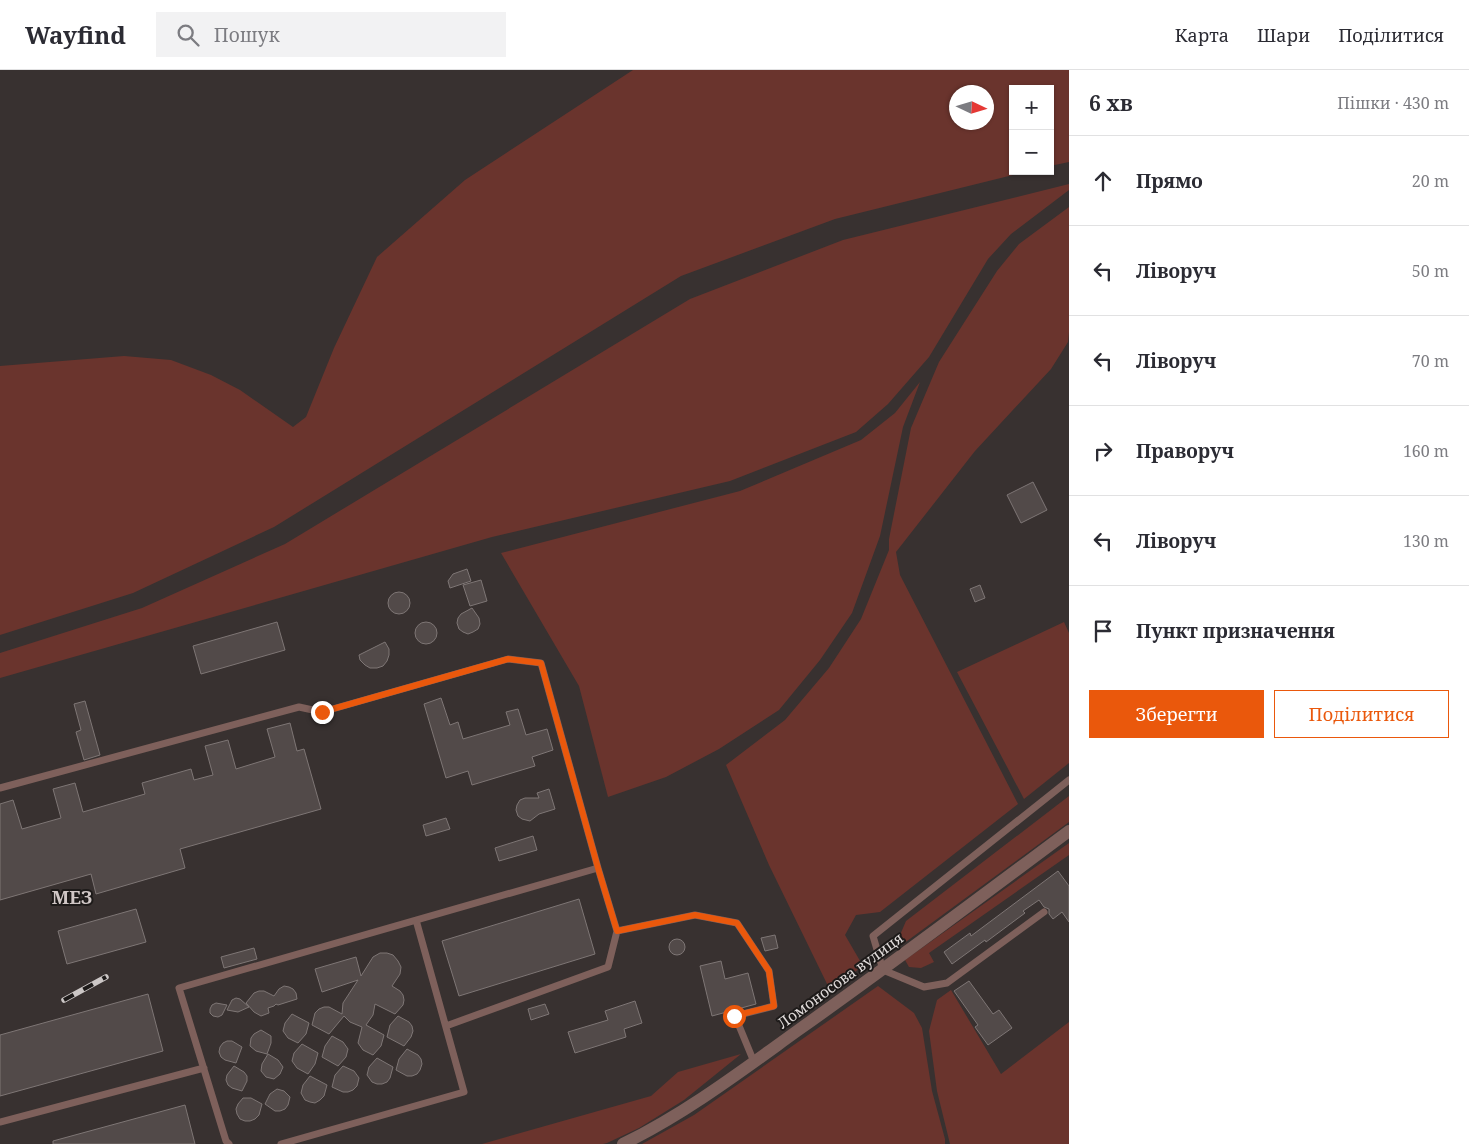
<!DOCTYPE html>
<html lang="uk">
<meta charset="utf-8">
<style>
body{margin:0;font-family:"Noto Serif",serif;background:#f2f2f3;color:#2b2b33}
.controls{position:absolute;right:15px;top:15px;display:grid;overflow:hidden;border-radius:0px;box-shadow:0 1px 4px #0004}
.controls button{width:45px;height:45px;display:grid;place-items:center;padding:0;border:0;border-bottom:1px solid #e1e1e2;background:#fff;color:#2b2b33;font:25px sans-serif}
.compass{position:absolute;left:949px;top:15px;width:45px;height:45px;border-radius:50%;background:#fff;box-shadow:0 1px 4px #0004;rotate:94deg}
.stop{position:absolute;width:15px;height:15px;margin:-11px;border:4px solid #ea580c;border-radius:50%;background:#fff}
.stop.end{background:#ea580c;border-color:#fff;box-shadow:0 1px 5px #0008}
.list{margin:0;padding:0;list-style:none}
h2{display:flex;justify-content:space-between;align-items:center;height:65px;margin:0;padding:0 20px;font-size:21px}
h2 small{font-size:16px;font-weight:400;color:#7c7c81}
.list li{display:grid;grid-template-columns:32px 1fr auto;gap:15px;align-items:center;box-sizing:border-box;height:90px;padding:0 20px;border-top:1px solid #e1e1e2}
.list b{display:block;font-size:19px;white-space:nowrap}
.list em{font-size:16px;font-style:normal;color:#7c7c81}
.actions{display:flex;gap:10px;padding:15px 20px}
.actions a{flex:1;padding:11px 0;border:1px solid #ea580c;border-radius:0px;text-align:center;font-size:18px;color:#ea580c}
.actions .main{background:#ea580c;color:#fff}
.icon{flex:none;width:28px;height:28px;fill:none;stroke:currentColor;stroke-width:2;stroke-linecap:round;stroke-linejoin:round}
.map{position:relative;flex:none;width:1069px;height:1074px;overflow:hidden}
header{display:flex;align-items:center;gap:30px;box-sizing:border-box;height:70px;padding:0 25px;background:#fff;border-bottom:1px solid #e1e1e2}
header strong{font-size:24px}
nav{display:flex;gap:28px;margin-inline-start:auto;font-size:18px}
.search{width:350px;height:45px;background:#f2f2f3;display:flex;align-items:center;gap:12px;box-sizing:border-box;padding:0 18px;border-radius:0px;color:#7c7c81;font-size:19px}
main{display:flex}
aside{flex:1;background:#fff}
.map>svg:first-child{display:block}
</style>
<header>
<strong>Wayfind</strong>
<div class="search"><svg class="icon" aria-label="search" viewBox="0 0 24 24"><circle cx="10" cy="10" r="6"/><path d="M15 15l6 6"/></svg>Пошук</div>
<nav><a>Карта</a><a>Шари</a><a>Поділитися</a></nav>
</header>
<main>
<div class="map">
<svg width="1069" height="1074" viewBox="0 0 1069 1074">
<rect width="100%" height="100%" fill="#383130"/>
<path fill="#6a342d" fill-rule="evenodd" d="M633 0H1069V92L1050 96V19H1013V101H1029L835 149 681 206 274 457 133 523 0 565V296L124 286 171 290 211 305 240 320 293 357 306 347 334 278 377 187 465 110ZM956 22H986V52H956Z
M1069 114V120L1011 164 988 189 929 287 888 334 856 362 730 411 492 467 0 608V583L142 538 285 474 690 229 843 170Z
M1069 137V262L1068 272 1051 299 975 381 896 482 900 505 1018 734 880 842 856 845 845 865 863 896 830 920 769 795 726 695 785 650 829 598 861 549 889 480V469L911 358 939 292 997 201 1019 174Z
M920 312 903 357 880 466 852 543 820 590 779 640 719 679 666 707 608 727 579 616 501 483 740 421 861 370 895 343Z
M1064 552 1069 563V693L1024 729 957 602Z
M1069 726V752L903 874 900 865 906 851Z
M1069 773V785L929 883 934 892 921 898 909 897 905 890Z
M878 916 914 943 922 958 932 1021 945 1069V1074H642L694 1045Z
M951 920 1001 1004 1069 952V1074H950L937 1021 929 961 937 930Z
M741 984 684 1030 639 1058 607 1073 603 1074H482L651 1026 678 1002Z"/>
<path fill="#524a49" stroke="#7e7675" d="M1033 412 1047 440 1021 453 1007 425Z
M467 499 471 511 450 518 448 511 453 504Z
M481 510 487 531 470 536 463 515Z
M980 515 985 528 975 532 970 519Z
M388 533a11 11 0 1 1 22 0a11 11 0 1 1-22 0Z
M472 538 479 548 480 554 478 559 473 562 468 564 463 562 459 559 457 553 458 548 461 544Z
M415 563a11 11 0 1 1 22 0a11 11 0 1 1-22 0Z
M277 552 285 580 201 604 193 576Z
M385 572 389 579V585L387 591 383 596 377 598H370L365 595 360 590 359 585Z
M441 628 450 655 458 652 463 669 510 655 506 642 518 639 526 665 547 659 553 680 532 687 535 696 472 715 468 701 446 708 424 634Z
M85 631 100 685 84 690 76 662 81 660 74 634Z
M290 653 297 681 304 679 321 739 180 779 185 798 96 824 91 804 0 830V734L13 730 22 759 61 748 53 719 75 713 83 742 145 724 142 713 191 699 194 710 213 705 205 676 228 670 236 699 275 687 267 659Z
M549 719 555 739 539 744 530 751 522 749 518 746 516 740 517 735 520 730 525 728H539L537 723Z
M446 748 450 759 426 766 423 755Z
M533 766 537 780 499 791 495 778Z
M1058 801 1069 816V852L1062 842 1053 849 1049 844V839L1044 837 1039 830 1023 841 1025 843 986 872 985 870 952 894 944 882 970 863 971 866Z
M579 829 595 884 459 926 442 871Z
M136 839 146 872 67 894 58 861Z
M775 865 778 878 765 881 761 868Z
M669 877a8 8 0 1 1 16 0a8 8 0 1 1-16 0Z
M254 878 257 889 224 898 221 887Z
M380 883H387L393 885 398 891 401 897 400 904 392 916 400 921 403 925 404 930 403 935 395 944 375 934 373 945 366 955 384 965 381 976 373 985 363 980 358 973 362 957 350 952 344 946 329 964 312 955 315 943 319 939 324 937H329L342 944 343 933 358 910 322 922 315 899 356 887 361 906 373 887Z
M721 891 725 909 748 903 756 934 712 946 700 896Z
M969 911 993 944 999 940 1012 958 988 975 975 957 978 955 954 921Z
M284 916 289 917 293 919 296 923 297 929 278 935 276 934 274 936 268 938 269 943 261 946 254 942 246 933 254 923 259 921H264L274 926 279 919Z
M148 924 163 981 0 1026V965Z
M236 928 240 929 249 937 238 942 227 940 232 930Z
M635 931 642 953 624 959 626 967 575 983 568 962 608 950 605 941Z
M216 933 227 935 222 945 218 947 213 946 210 943V939L212 935Z
M545 934 549 944 531 950 528 939Z
M292 944 309 953 306 964 298 973 288 968 283 961 285 953Z
M398 946 409 952 412 956 413 961 411 967 404 976 387 967 390 955Z
M261 960 271 966V973L267 984 256 981 250 976 251 968 254 964Z
M332 966 343 972 348 979 346 987 338 996 322 987 325 976Z
M227 971H232L242 977 236 993 225 990 221 987 219 982 220 977 223 973Z
M302 974 318 983 315 994 308 1004 297 998 292 991 294 983Z
M407 979 418 985 421 989 422 994 420 1000 417 1004 412 1006H407L396 1000 399 989Z
M268 984 278 990 283 997 280 1004 274 1009 266 1007 261 1001 262 994Z
M377 988 393 997 390 1008 387 1012 382 1014H377L372 1012 367 1005 369 997Z
M234 996 244 1002 247 1006V1011L242 1021 232 1018 228 1015 226 1010 227 1005Z
M343 996 354 1001 359 1008 357 1016 353 1020 348 1022H343L332 1017 335 1005Z
M310 1006 327 1015 324 1026 320 1030 315 1033 310 1032 305 1030 301 1023 303 1015Z
M277 1019 284 1021 290 1027 288 1035 285 1039 280 1041H275L265 1034 270 1024Z
M243 1028H251L262 1034 259 1045 255 1049 250 1051H245L240 1049 237 1044 236 1039 238 1034Z
M185 1035 195 1074H53V1071Z"/>
<g fill="none" stroke-linecap="round" stroke-linejoin="round">
<path stroke="#7e605b" stroke-width="7" d="M0 718 299 637 322 642 508 589 541 593 598 798
M1044 842 947 913 924 917 883 900 873 866 1069 710
M617 861 695 845 737 853 769 901 774 936 735 946 754 992
M0 1052 204 998
M229 1074 226 1071 179 918 598 798 617 861 608 897 446 956
M281 1074 464 1022 416 850"/>
<path stroke="#7e605b" stroke-width="12" d="M623 1074C686 1043 740 1002 797 961 889 896 979 828 1069 761"/>
<defs>
<path id="rail" d="M64 930 106 907"/>
</defs>
<use href="#rail" stroke="#ccc7c6" stroke-width="5.5"/>
<use href="#rail" stroke="#1d1a19" stroke-width="4" stroke-dasharray="11" stroke-linecap="butt"/>
</g>
<g fill="none" stroke-linecap="round" stroke-linejoin="round">
<path stroke="#ea580c" stroke-width="6" d="M322 642 508 589 541 593 598 798 617 861 695 845 737 853 769 901 774 936 734 946"/>
</g>
<g text-anchor="middle" dominant-baseline="central" stroke-width="4" stroke-linejoin="round" paint-order="stroke">
<g font-size="15" fill="#e0dbda" stroke="#1d1a19">
<text transform="translate(840 910) rotate(-36)">Ломоносова вулиця</text>
</g>
<g font-size="18" font-weight="bold" fill="#d0c7c6" stroke="#1d1a19">
<text x="72" y="827">МЕЗ</text>
</g>
</g>
</svg>
<div class="controls">
<button>+</button>
<button>−</button>
</div>
<svg class="compass" viewBox="-18 -18 36 36"><path d="M0-13l5 13h-10z" fill="#e53935"/><path d="M0 13l5-13h-10z" fill="#7c7c81"/></svg>
<div class="stop" style="left:734px;top:946px"></div>
<div class="stop end" style="left:322px;top:642px"></div>
</div>
<aside>
<h2>6 хв<small>Пішки · 430 m</small></h2>
<ul class="list">
<li><svg class="icon" aria-label="ahead" viewBox="0 0 24 24"><path d="M12 20V5M6 11l6-6 6 6"/></svg><div><b>Прямо</b></div><em>20 m</em></li>
<li><svg class="icon" aria-label="left" viewBox="0 0 24 24"><path d="M17 20v-9H6M10 6l-5 5 5 5"/></svg><div><b>Ліворуч</b></div><em>50 m</em></li>
<li><svg class="icon" aria-label="left" viewBox="0 0 24 24"><path d="M17 20v-9H6M10 6l-5 5 5 5"/></svg><div><b>Ліворуч</b></div><em>70 m</em></li>
<li><svg class="icon" aria-label="right" viewBox="0 0 24 24"><path d="M7 20v-9h11M14 6l5 5-5 5"/></svg><div><b>Праворуч</b></div><em>160 m</em></li>
<li><svg class="icon" aria-label="left" viewBox="0 0 24 24"><path d="M17 20v-9H6M10 6l-5 5 5 5"/></svg><div><b>Ліворуч</b></div><em>130 m</em></li>
<li><svg class="icon" aria-label="arrive" viewBox="0 0 24 24"><path d="M6 21V4h12l-3 4 3 4H6"/></svg><div><b>Пункт призначення</b></div></li>
</ul>
<div class="actions"><a class="main">Зберегти</a><a>Поділитися</a></div>
</aside>
</main>
